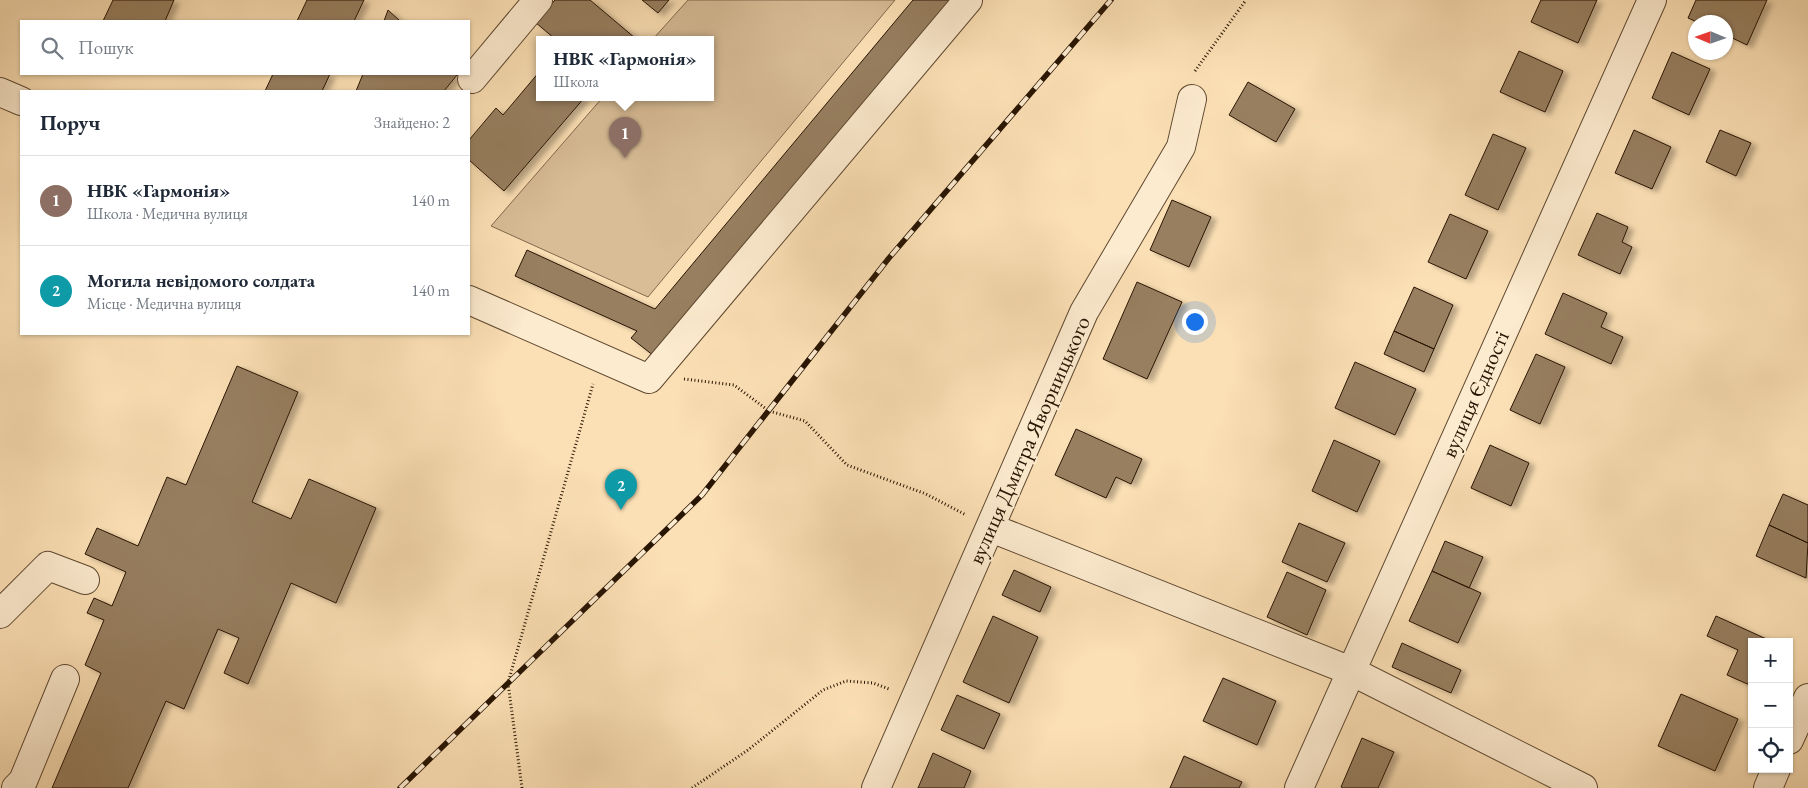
<!DOCTYPE html>
<html lang="uk">
<meta charset="utf-8">
<style>
body{margin:0;font-family:"EB Garamond",serif;background:#f6f6f7;color:#1f2937}
.controls{position:absolute;right:15px;bottom:15px;display:grid;overflow:hidden;border-radius:0px;box-shadow:0 1px 4px #0004}
.controls button{width:45px;height:45px;display:grid;place-items:center;padding:0;border:0;border-bottom:1px solid #e0e1e3;background:#fff;color:#1f2937;font:25px sans-serif}
.compass{position:absolute;left:1688px;top:15px;width:45px;height:45px;border-radius:50%;background:#fff;box-shadow:0 1px 4px #0004;rotate:272deg}
.you{position:absolute;left:1194px;top:321px;width:18px;height:18px;margin:-12px;border:4px solid #fff;border-radius:50%;background:#1a73e8;box-shadow:0 0 0 8px #1a73e833}
.badge{display:grid;place-items:center;width:32px;height:32px;border-radius:50%;background:#ea580c;color:#fff;font-size:16px;font-weight:700}
.pin{position:absolute;translate:-50% -41px;filter:drop-shadow(0 1px 2px #0008)}
.pin::after{content:'';position:absolute;top:26px;width:18px;height:15px;background:inherit;clip-path:polygon(0 0,100% 0,50% 100%)}
.popup{position:absolute;left:536px;top:36px;width:178px;height:65px;box-sizing:border-box;display:grid;place-content:center;border-radius:0px;background:#fff;filter:drop-shadow(0 1px 4px #0005);font-size:16px;white-space:nowrap;color:#747a83}
.popup b{font-size:19px;color:#1f2937}
.popup::after{content:'';position:absolute;left:50%;top:100%;margin-left:-10px;border:10px solid transparent;border-top-color:#fff}
.list{margin:0;padding:0;list-style:none}
h2{display:flex;justify-content:space-between;align-items:center;height:65px;margin:0;padding:0 20px;font-size:21px}
h2 small{font-size:16px;font-weight:400;color:#747a83}
.list li{display:grid;grid-template-columns:32px 1fr auto;gap:15px;align-items:center;box-sizing:border-box;height:90px;padding:0 20px;border-top:1px solid #e0e1e3}
.list b{display:block;font-size:19px;white-space:nowrap}
.list p{margin:0;font-size:16px;white-space:nowrap;color:#747a83}
.list em{font-size:16px;font-style:normal;color:#747a83}
.icon{flex:none;width:28px;height:28px;fill:none;stroke:currentColor;stroke-width:2;stroke-linecap:round;stroke-linejoin:round}
.map{position:relative;flex:none;width:1808px;height:788px;overflow:hidden}
.search{position:absolute;background:#fff;box-shadow:0 1px 4px #0004;left:20px;top:20px;width:450px;height:55px;display:flex;align-items:center;gap:12px;box-sizing:border-box;padding:0 18px;border-radius:0px;color:#747a83;font-size:19px}
.panel{position:absolute;background:#fff;box-shadow:0 1px 4px #0004;left:20px;top:90px;width:450px;height:245px;border-radius:0px}
.map>svg:first-child{display:block}
</style>
<div class="map">
<svg width="1808" height="788" viewBox="0 0 1808 788">
<defs>
<filter id="shadow"><feDropShadow dx="5.5" dy="3" stdDeviation="2.5" flood-color="#0004"/></filter>
</defs>
<rect width="100%" height="100%" fill="#fce0b5"/>
<filter id="stains"><feTurbulence type="fractalNoise" baseFrequency=".004" numOctaves="4"/><feColorMatrix values="0 0 0 0 .2 0 0 0 0 .09 0 0 0 0 .02 0 0 0 .5 -.17"/></filter>
<radialGradient id="worn" r=".72"><stop offset=".6" stop-color="#630" stop-opacity="0"/><stop offset="1" stop-color="#630" stop-opacity=".3"/></radialGradient>
<path fill="#d8bd97" stroke="#80694d" d="M688 0H895L648 297 491 226 603 97H710V39H653Z"/>
<path fill="#977f60" stroke="#291503" filter="url(#shadow)" d="M113 0H174L165 21H103Z
M307 0H364L354 21H297Z
M555 0H590L635 38 555 39 535 22Z
M642 0H669L658 13Z
M913 0H951L654 356 631 338 637 331 515 276 527 250 655 309Z
M1541 0H1597L1578 43 1531 22Z
M1696 0H1767L1747 45 1726 35V22H1697L1688 18Z
M388 10 400 21H384Z
M1519 51 1563 71 1545 112 1500 92Z
M1672 52 1710 69 1689 115 1652 98Z
M540 71V97H585L504 191 469 160V140L496 108 503 115Z
M273 74H330L322 91H265Z
M363 74H456L457 75 444 91H356Z
M1248 82 1295 109 1276 142 1229 115Z
M1634 130 1671 147 1652 189 1615 173Z
M1720 130 1751 143 1736 176 1706 162Z
M1493 134 1526 148 1498 210 1465 195Z
M1172 200 1211 217 1189 267 1150 250Z
M1597 213 1628 227 1622 242 1632 247 1620 274 1578 255Z
M1450 214 1488 231 1466 279 1428 262Z
M1137 282 1182 302 1147 379 1103 359Z
M1414 287 1453 305 1434 349 1394 331Z
M1563 293 1607 313 1601 327 1623 337 1611 364 1545 334Z
M1394 331 1434 349 1424 372 1384 354Z
M1536 354 1565 367 1540 424 1510 410Z
M1355 362 1416 389 1395 435 1335 408Z
M237 366 298 392 252 502 291 519 309 479 376 508 336 603 291 583 248 684 224 673 239 638 218 629 184 709 166 701 128 788H52L101 673 85 665 104 620 87 613 94 598 112 606 126 572 85 554 97 528 138 546 167 477 186 485Z
M1076 429 1142 459 1131 484 1116 477 1106 498 1055 475Z
M1334 440 1380 461 1357 512 1312 491Z
M1490 445 1529 463 1511 506 1471 488Z
M1783 494 1808 505V543L1769 525Z
M1299 523 1345 543 1327 582 1282 562Z
M1769 525 1808 543 1806 578 1756 556Z
M1445 541 1483 557 1469 588 1432 571Z
M1014 570 1051 587 1040 612 1002 595Z
M1432 571 1481 593 1458 643 1409 621Z
M1287 572 1326 590 1307 635 1267 617Z
M993 616 1038 637 1009 703 963 682Z
M1716 616 1773 642H1752V686L1727 675 1738 650 1707 636Z
M1402 643 1461 670 1451 693 1392 667Z
M1223 678 1276 701 1257 745 1203 721Z
M1681 694 1738 719 1715 771 1658 746Z
M957 695 1000 714 984 749 941 730Z
M1362 738 1394 752 1378 788H1343L1341 787Z
M933 753 971 771 964 788H918Z
M1184 756 1242 782 1239 788H1170Z"/>
<g fill="none" stroke-linecap="round" stroke-linejoin="round">
<defs>
<path id="minor" d="M472 79 538 0
M0 92 21 101
M469 300 649 379 968 0
M991 528 1351 671 1583 788
M0 614 48 566 85 580
M1789 740 1808 698
M16 788 23 781 65 679
M876 788 1084 312 1181 147 1192 99
M1299 788 1652 0
M1768 788 1776 769"/>
</defs>
<use href="#minor" stroke="#5e4830" stroke-width="30"/>
<path stroke="#291503" stroke-width="3" stroke-dasharray="1 2.5" stroke-linecap="butt" d="M1195 71 1246 0
M684 379 734 385 769 411 805 421 847 465 926 494 966 515
M522 788 508 683 593 384
M692 788 748 750 823 690 846 681 873 683 889 689"/>
<use href="#minor" stroke="#fdebcf" stroke-width="28"/>
<defs>
<path id="rail" d="M400 788 702 495 889 258 1111 0"/>
</defs>
<use href="#rail" stroke="#291503" stroke-width="5.5"/>
<use href="#rail" stroke="#fdebcf" stroke-width="4" stroke-dasharray="11" stroke-linecap="butt"/>
</g>
<g text-anchor="middle" dominant-baseline="central" stroke-width="4" stroke-linejoin="round" paint-order="stroke">
<g font-size="22" fill="#291503" stroke="#fdebcf">
<text transform="translate(1475 394) rotate(-66)">вулиця Єдності</text>
<text transform="translate(1029 440) rotate(-66)">вулиця Дмитра Яворницького</text>
</g>
</g>
<rect width="100%" height="100%" filter="url(#stains)"/>
<rect width="100%" height="100%" fill="url(#worn)"/>
</svg>
<div class="controls">
<button>+</button>
<button>−</button>
<button><svg class="icon" aria-label="locate" viewBox="0 0 24 24"><circle cx="12" cy="12" r="6"/><path d="M12 2v4M12 18v4M2 12h4M18 12h4"/></svg></button>
</div>
<svg class="compass" viewBox="-18 -18 36 36"><path d="M0-13l5 13h-10z" fill="#e53935"/><path d="M0 13l5-13h-10z" fill="#747a83"/></svg>
<div class="you"></div>
<div class="pin badge" style="left:625px;top:158px;background:#8d6e63">1</div>
<div class="popup"><b>НВК «Гармонія»</b>Школа</div>
<div class="pin badge" style="left:621px;top:510px;background:#0f9aa8">2</div>
<div class="search"><svg class="icon" aria-label="search" viewBox="0 0 24 24"><circle cx="10" cy="10" r="6"/><path d="M15 15l6 6"/></svg>Пошук</div>
<section class="panel">
<h2>Поруч<small>Знайдено: 2</small></h2>
<ul class="list">
<li><span class="badge" style="background:#8d6e63">1</span><div><b>НВК «Гармонія»</b><p>Школа · Медична вулиця</p></div><em>140 m</em></li>
<li><span class="badge" style="background:#0f9aa8">2</span><div><b>Могила невідомого солдата</b><p>Місце · Медична вулиця</p></div><em>140 m</em></li>
</ul>
</section>
</div>
